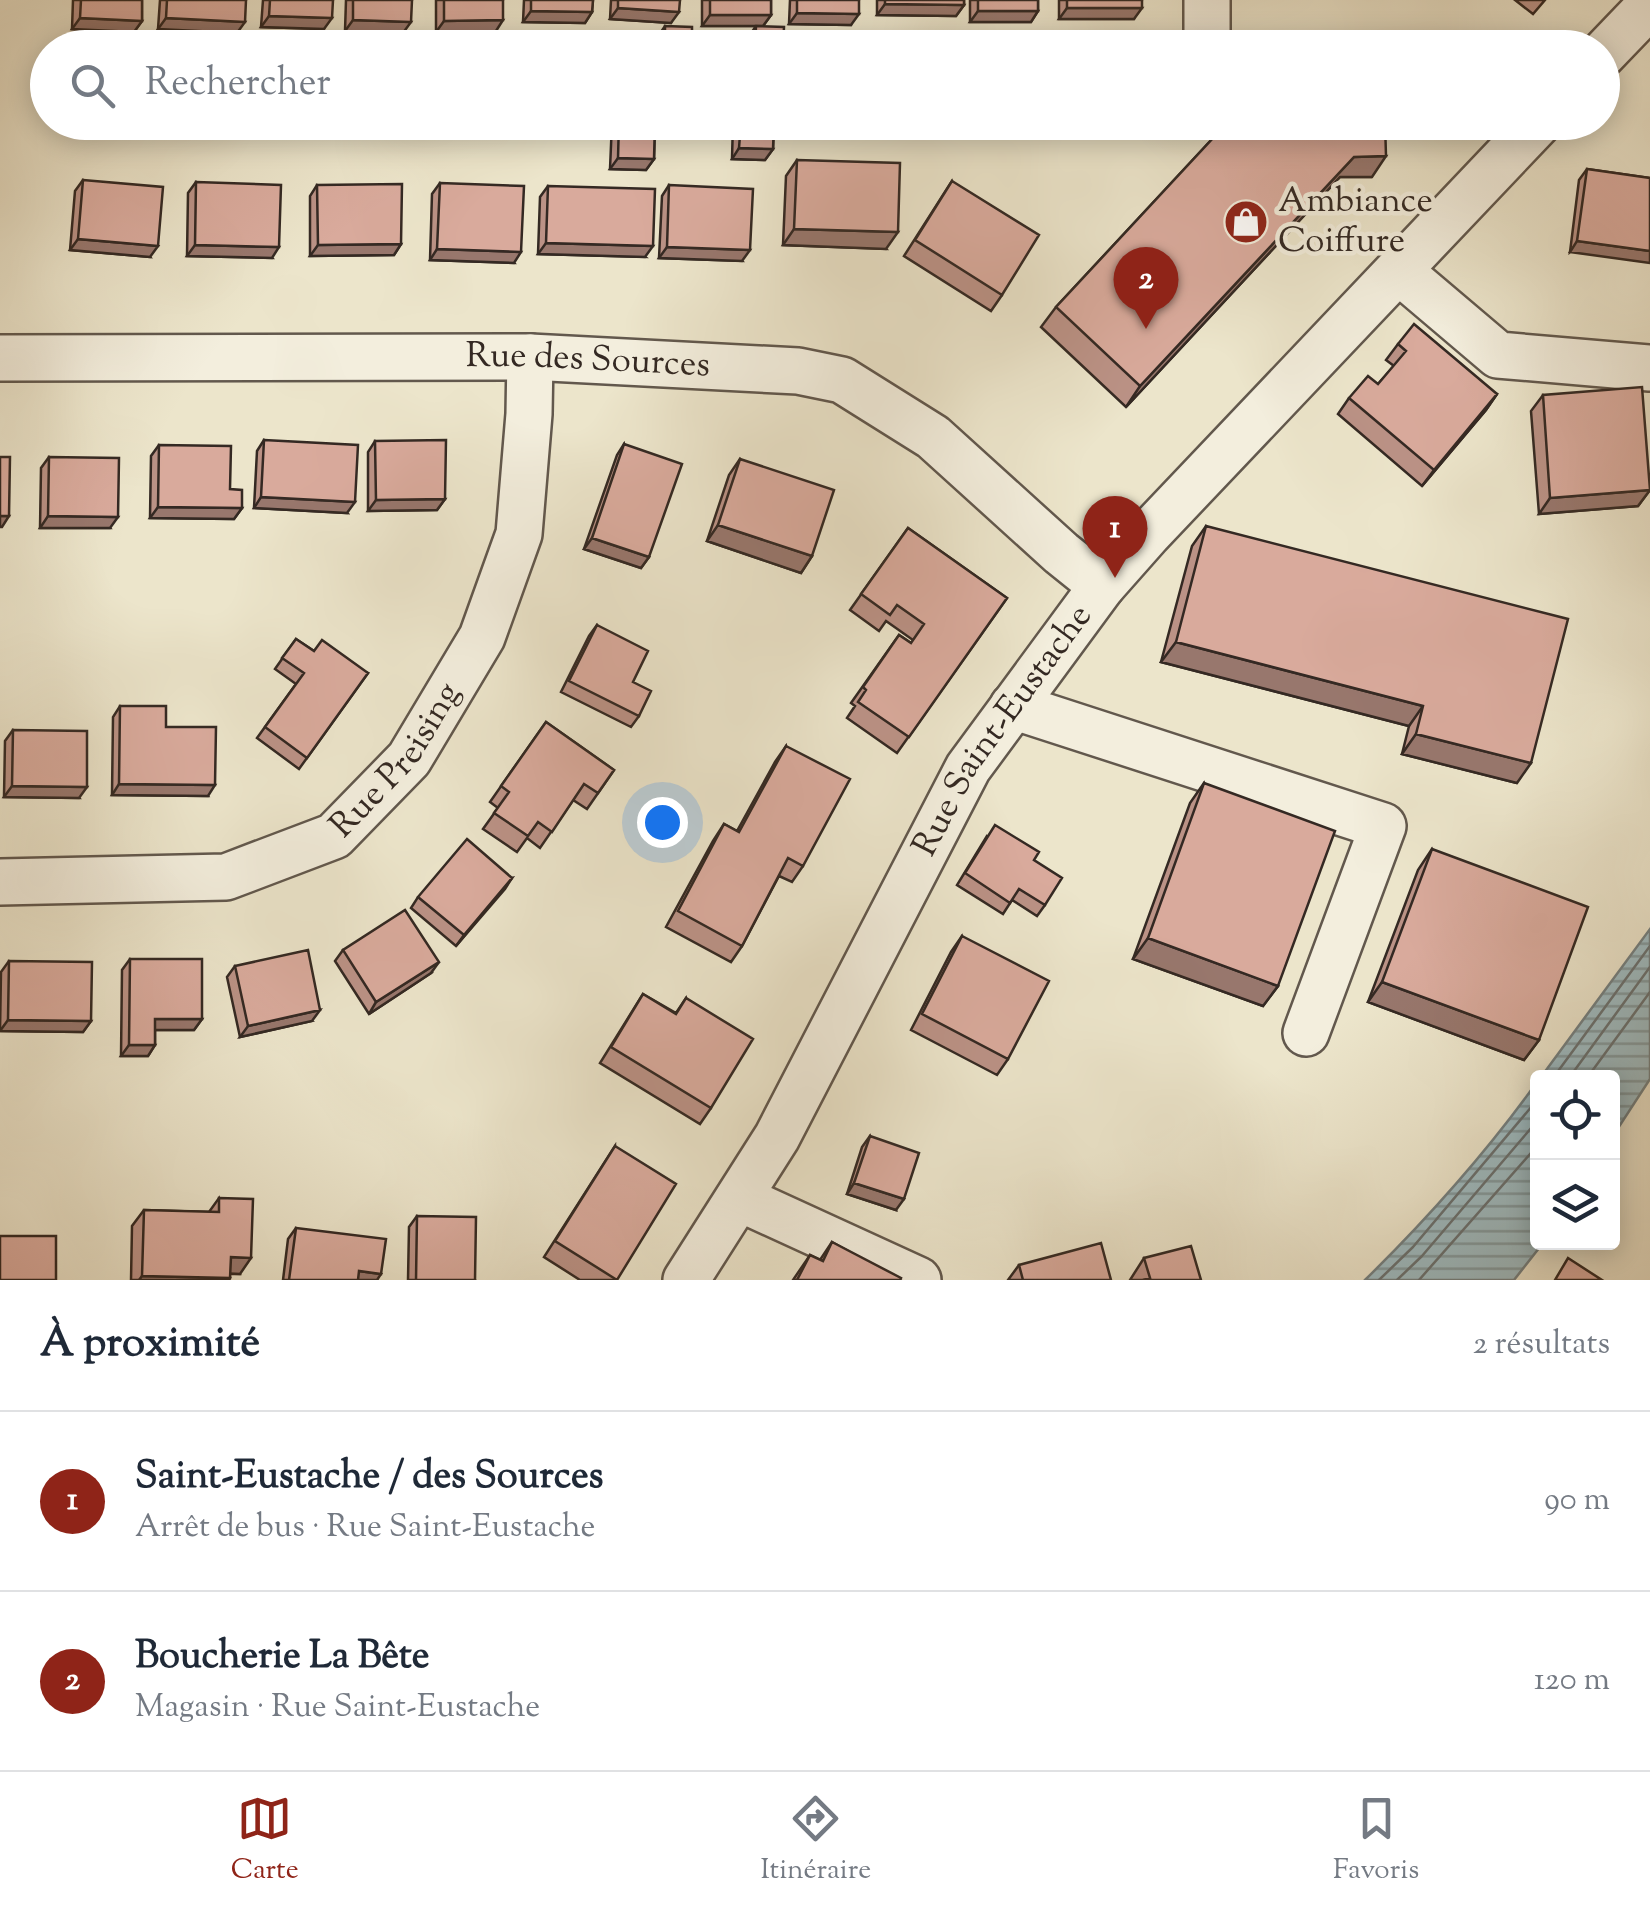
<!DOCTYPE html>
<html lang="fr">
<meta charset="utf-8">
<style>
body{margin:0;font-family:"Sorts Mill Goudy",serif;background:#f6f6f7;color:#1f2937}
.controls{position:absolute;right:30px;bottom:30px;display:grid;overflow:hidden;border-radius:10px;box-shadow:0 5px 25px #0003}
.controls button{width:90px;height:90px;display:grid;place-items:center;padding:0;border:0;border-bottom:2px solid #e0e1e3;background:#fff;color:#1f2937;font:50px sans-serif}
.you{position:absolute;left:662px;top:822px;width:35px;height:35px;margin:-25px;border:8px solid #fff;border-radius:50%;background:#1a73e8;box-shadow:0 0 0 15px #1a73e833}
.badge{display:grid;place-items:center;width:65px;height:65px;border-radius:50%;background:#8f2418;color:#fff;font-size:32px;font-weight:700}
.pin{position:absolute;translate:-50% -82px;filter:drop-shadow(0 2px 5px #0008)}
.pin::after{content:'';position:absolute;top:52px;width:35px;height:30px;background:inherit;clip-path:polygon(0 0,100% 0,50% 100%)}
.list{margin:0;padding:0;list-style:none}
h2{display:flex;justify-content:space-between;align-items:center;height:130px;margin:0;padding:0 40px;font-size:42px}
h2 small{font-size:32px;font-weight:400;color:#747a83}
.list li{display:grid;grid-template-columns:65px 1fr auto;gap:30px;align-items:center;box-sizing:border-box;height:180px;padding:0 40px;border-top:2px solid #e0e1e3}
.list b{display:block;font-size:38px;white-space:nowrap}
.list p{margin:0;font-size:32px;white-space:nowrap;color:#747a83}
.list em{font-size:32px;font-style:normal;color:#747a83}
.icon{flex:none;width:55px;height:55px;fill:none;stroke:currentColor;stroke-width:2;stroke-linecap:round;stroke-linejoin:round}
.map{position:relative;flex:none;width:1650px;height:1280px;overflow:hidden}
.search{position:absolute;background:#fff;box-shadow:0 5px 25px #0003;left:30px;right:30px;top:30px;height:110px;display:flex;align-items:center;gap:25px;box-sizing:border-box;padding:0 35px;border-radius:55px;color:#747a83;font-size:38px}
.sheet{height:490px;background:#fff}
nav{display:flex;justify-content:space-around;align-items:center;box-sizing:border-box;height:140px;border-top:2px solid #e0e1e3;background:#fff;font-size:28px;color:#747a83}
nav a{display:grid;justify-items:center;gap:5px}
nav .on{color:#8f2418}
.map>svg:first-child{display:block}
</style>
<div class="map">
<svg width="1650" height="1280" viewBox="0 0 1650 1280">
<defs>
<pattern id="water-rules" width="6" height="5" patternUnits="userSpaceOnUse" patternTransform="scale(2.5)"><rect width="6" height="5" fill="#9fbcc2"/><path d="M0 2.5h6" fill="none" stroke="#82999d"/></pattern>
</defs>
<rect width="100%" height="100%" fill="#ece5cb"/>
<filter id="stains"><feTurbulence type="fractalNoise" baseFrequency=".002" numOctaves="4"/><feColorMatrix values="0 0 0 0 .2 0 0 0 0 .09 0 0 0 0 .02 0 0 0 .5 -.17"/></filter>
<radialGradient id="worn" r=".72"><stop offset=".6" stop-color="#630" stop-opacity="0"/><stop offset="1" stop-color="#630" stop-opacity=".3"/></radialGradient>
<path fill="url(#water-rules)" stroke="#748182" stroke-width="2.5" d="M1650 929V1079L1613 1136 1612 1078 1541 1077Z
M1537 1082 1538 1242 1543 1243 1514 1280H1365C1427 1219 1486 1153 1537 1082Z"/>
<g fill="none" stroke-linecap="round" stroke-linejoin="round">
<path stroke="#6a7272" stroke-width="2.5" d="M1553 1078 1650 946
M1569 1078 1650 967
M1587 1078 1650 992
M1379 1280 1413 1247 1538 1099
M1397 1280 1422 1256 1538 1120
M1419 1280 1538 1145"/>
<defs>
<g id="minor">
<path d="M1207 0V39"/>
<path d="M1602 55 1650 5"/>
<path d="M1399 271 1498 355 1650 368"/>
<path id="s1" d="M0 358 530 357 798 371 842 380 933 437 1061 553 1102 586"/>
<path d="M1013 706 1383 826 1306 1033"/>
<path id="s2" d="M0 882 226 877 334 836 409 759 482 637 519 534 529 414 530 357"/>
<path d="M739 1198 918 1280"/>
<path id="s3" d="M686 1280 777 1137 968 768 1102 586 1148 534 1539 122"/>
</g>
</defs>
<use href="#minor" stroke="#62584d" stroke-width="50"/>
<use href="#minor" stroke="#f3eedd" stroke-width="45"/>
</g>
<path fill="#bb9286" stroke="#342923" stroke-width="2.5" d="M73 0H142V21L134 32 72 29Z
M160 0H246L237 33 158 29Z
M263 0H333L324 29 261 27Z
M346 0H412L403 33 345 31Z
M436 0H503L496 31 436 32Z
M524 0H593L592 12 585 23 523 22Z
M611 0H680L671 23 610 19Z
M702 0H771V15L763 26 783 48H752V32L756 26H702Z
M790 0H859L851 25 789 24Z
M877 0H964V5L956 16 877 15Z
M970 0H1038V11L1031 22H970Z
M1059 0H1142L1134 19H1059Z
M1515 0H1545L1533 14Z
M665 26 692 48H661V32Z
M612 122H655L654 159 646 170 610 169Z
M733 122H774L773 149 765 160 732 159Z
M1228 122 1372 177H1340L1126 407 1041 327 1056 307Z
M797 160 886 249 783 245 786 176Z
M1587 169 1650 178 1570 252 1579 180Z
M83 180 150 257 70 250 75 191Z
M952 181 1002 295 991 311 904 256Z
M196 182 272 258 187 256 188 193Z
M440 183 514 263 430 260 432 194Z
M317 185 401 244 394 255 310 256V196Z
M669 185 742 261 659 258 662 196Z
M548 186 645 257 538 254 540 197Z
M1398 344 1497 394 1486 410 1422 486 1338 414 1349 398 1378 384 1394 366 1386 360Z
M1543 395 1650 490 1638 506 1539 514 1531 411Z
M264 440 347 513 254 508 257 451Z
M375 441 445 499 437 510 368 511V452Z
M624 444 649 557 641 568 584 549 617 455Z
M159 445 230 489 242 508 234 519 150 518 151 456Z
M49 457 110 528H40L41 468Z
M740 459 812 556 801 573 707 541 729 475Z
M1206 526 1517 783 1402 754 1409 726 1161 662 1192 546Z
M908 528 1007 598 897 753 847 718 855 706 851 703 899 635 911 643 913 640 886 621 879 631 850 610Z
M597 625 633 682 639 716 631 727 561 692 589 636Z
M296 639 314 651 368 673 299 769 257 738 296 684 275 669Z
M120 706 166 727 208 796 112 795 113 717Z
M546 722 614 770 587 809 573 800 540 848 527 838 517 852 483 829 498 808 490 802Z
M13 730 79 798 4 797 5 741Z
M786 746 803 866 792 882 779 876 742 946 731 962 666 927 713 841 724 824 737 831 775 762Z
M1204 783 1278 986 1263 1006 1133 959 1190 803Z
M987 836 1034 860 1045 905 1037 916 1012 900 1003 914 957 885Z
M1432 849 1539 1040 1524 1060 1368 1002 1418 870Z
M512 878 456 946 411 908 418 897Z
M962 936 1008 1059 997 1075 911 1030 951 952Z
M343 950 431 973 369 1014 335 961Z
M130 959 202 1019 194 1030H155V1045L148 1056H121L122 970Z
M9 961 91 1021 83 1032 0 1031 1 972Z
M235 966 312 1021 240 1037 227 977Z
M643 994 676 1013 686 998 711 1108 700 1124 600 1063Z
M870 1136 896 1210 847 1194 862 1147Z
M615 1146 616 1280H580L544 1257Z
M219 1198 240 1274H230L229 1280H131L132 1226 144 1210 209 1212Z
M417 1216 475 1280H408L409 1227Z
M296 1228 377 1280H283L288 1239Z
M832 1242 900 1280H793L810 1255 820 1260Z
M1144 1258 1201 1280H1130Z
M1019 1265 1111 1280H1008Z"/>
<path fill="#98776d" stroke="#342923" stroke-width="2.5" d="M885 4 964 5 956 16 877 15Z
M618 8 679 12 671 23 610 19Z
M1067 8H1142L1134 19H1059Z
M531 11 592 12 585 23 523 22Z
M978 11H1038L1031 22H970Z
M797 13 859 14 851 25 789 24Z
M710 15H771L763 26H702Z
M269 16 332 18 324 29 261 27Z
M80 18 142 21 134 32 72 29Z
M166 18 245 22 237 33 158 29Z
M353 20 411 22 403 33 345 31Z
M503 20 496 31 436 32 444 21Z
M84 125 118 131 114 137 80 131Z
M739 148 773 149 765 160 732 159Z
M1386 156 1372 177H1340L1126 407 1140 386 1354 157Z
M618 158 654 159 646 170 610 169Z
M794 229 898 232 886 249 783 245Z
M78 239 158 246 150 257 70 250Z
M1577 241 1650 251V263L1570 252Z
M546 243 653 246 645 257 538 254Z
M401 244 394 255 310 256 318 245Z
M195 245 279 247 272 258 187 256Z
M667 247 750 250 742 261 659 258Z
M437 249 521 252 514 263 430 260Z
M1497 394 1486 410 1422 486 1434 470Z
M1650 490 1638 506 1539 514 1550 498Z
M261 497 355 502 347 513 254 508Z
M445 499 437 510 368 511 376 500Z
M158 507 242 508 234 519 150 518Z
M0 516H9L2 527H0Z
M48 516 118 517 110 528H40Z
M718 525 812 556 801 573 707 541Z
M592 538 649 557 641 568 584 549Z
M1176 642 1423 706 1409 726 1161 662Z
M1416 734 1531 763 1517 783 1402 754Z
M119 784 215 785 208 796 112 795Z
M12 786 87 787 79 798 4 797Z
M512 878 505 889 456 946 464 935Z
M1148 938 1278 986 1263 1006 1133 959Z
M439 962 431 973 369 1014 376 1002Z
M1382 982 1539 1040 1524 1060 1368 1002Z
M320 1010 312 1021 240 1037 248 1026Z
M155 1019H202L194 1030H147Z
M8 1020 91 1021 83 1032 0 1031Z
M129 1045H155L148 1056H121Z
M854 1183 904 1199 896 1210 847 1194Z
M231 1257 251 1258 240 1274 219 1273Z
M359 1271 381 1274 377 1280H352Z
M142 1276 230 1278 229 1280H139Z"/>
<path fill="#d9aa9c" stroke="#342923" stroke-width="2.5" d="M81 0H142V21L80 18Z
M167 0H246L245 22 166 18Z
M270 0H333L332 18 269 16Z
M353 0H412L411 22 353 20Z
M444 0H503V20L444 21Z
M531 0H593L592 12 531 11Z
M618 0H680L679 12 618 8Z
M710 0H771V15H710Z
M797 0H859V14L797 13Z
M885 0H964V5L885 4Z
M978 0H1038V11H978Z
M1067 0H1142V8H1067Z
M665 26 692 27V48H665Z
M756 26 784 27 783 48H755Z
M84 122H120L118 131 84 125Z
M619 122H655L654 159 618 158Z
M741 122H774L773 149 739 148Z
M1228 122H1385L1386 156 1354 157 1140 386 1056 307Z
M797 160 900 163 898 232 794 229Z
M1587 169 1650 178V251L1577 241Z
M83 180 163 187 158 246 78 239Z
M952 181 1039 235 1002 295 915 240Z
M196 182 281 185 279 247 195 245Z
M440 183 524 186 521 252 437 249Z
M402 184 401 244 318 245 317 185Z
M669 185 753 189 750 250 667 247Z
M548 186 655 189 653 246 546 243Z
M1414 324 1497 394 1434 470 1349 398 1368 376 1378 384 1406 351 1398 344Z
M1642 387 1650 490 1550 498 1543 395Z
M264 440 358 445 355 502 261 497Z
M446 440 445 499 376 500 375 441Z
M624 444 682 464 649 557 592 538Z
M159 445 231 446 230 489 242 490V508L158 507Z
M0 457H10L9 516H0Z
M49 457 119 458 118 517 48 516Z
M740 459 834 490 812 556 718 525Z
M1206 526 1568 619 1531 763 1416 734 1423 706 1176 642Z
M908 528 1007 598 909 737 858 702 866 690 863 687 899 635 911 643 924 624 897 605 890 615 861 594Z
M597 625 648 651 633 682 651 691 639 716 569 681Z
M296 639 314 651 322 640 368 673 307 758 265 727 304 673 282 658Z
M120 706H166V727H216L215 785 119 784Z
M546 722 614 770 598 793 584 784 552 832 538 822 528 836 494 813 509 792 501 786Z
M13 730 87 731V787L12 786Z
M786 746 850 779 803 866 788 858 742 946 678 911 724 824 739 832Z
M1204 783 1335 831 1278 986 1148 938Z
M995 825 1039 852 1034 860 1062 878 1045 905 1019 889 1010 903 965 873Z
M467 839 512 878 464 935 418 897Z
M1432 849 1588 907 1539 1040 1382 982Z
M405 910 439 962 376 1002 343 950Z
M962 936 1049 981 1008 1059 922 1014Z
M308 950 320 1010 248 1026 235 966Z
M130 959H202V1019H155V1045H129Z
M9 961 92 962 91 1021 8 1020Z
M643 994 676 1014 686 998 753 1039 711 1108 611 1047Z
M870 1136 919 1153 904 1199 854 1183Z
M615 1146 676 1184 617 1280 555 1241Z
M219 1198 253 1199 251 1258 231 1257 230 1278 142 1276 144 1210 219 1212Z
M417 1216 476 1217 475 1280H416Z
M296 1228 386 1239 381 1274 359 1271 358 1280H289Z
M0 1236H56V1280H0Z
M832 1242 901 1278 900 1280H797L810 1255 823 1261Z
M1101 1243 1111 1280H1023L1019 1265Z
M1191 1246 1201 1280H1143L1150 1278 1144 1258Z
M1568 1258 1602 1280H1555Z"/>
<defs>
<symbol id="shop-disc" viewBox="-11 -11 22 22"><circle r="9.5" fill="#8f2418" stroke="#f3eedd"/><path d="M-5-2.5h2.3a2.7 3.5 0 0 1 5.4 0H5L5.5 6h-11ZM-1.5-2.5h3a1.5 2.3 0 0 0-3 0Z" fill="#fff"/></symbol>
</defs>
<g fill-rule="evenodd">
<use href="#shop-disc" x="1221" y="197" width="50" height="50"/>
</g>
<g text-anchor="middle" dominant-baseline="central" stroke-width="9" stroke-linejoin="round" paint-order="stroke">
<g font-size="35" fill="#342923" stroke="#f3eedd" text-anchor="start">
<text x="1278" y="202">Ambiance<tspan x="1278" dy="40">Coiffure</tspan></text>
</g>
<g font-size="35" fill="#342923" stroke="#f3eedd">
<text stroke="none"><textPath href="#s1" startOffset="588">Rue des Sources</textPath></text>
<text stroke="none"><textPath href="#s3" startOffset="635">Rue Saint-Eustache</textPath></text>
<text stroke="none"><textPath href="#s2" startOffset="440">Rue Preising</textPath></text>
</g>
</g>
<rect width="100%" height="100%" filter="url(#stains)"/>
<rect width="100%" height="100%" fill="url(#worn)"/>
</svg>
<div class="controls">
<button><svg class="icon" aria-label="locate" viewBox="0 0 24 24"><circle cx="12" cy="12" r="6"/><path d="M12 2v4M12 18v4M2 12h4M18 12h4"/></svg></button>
<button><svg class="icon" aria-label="layers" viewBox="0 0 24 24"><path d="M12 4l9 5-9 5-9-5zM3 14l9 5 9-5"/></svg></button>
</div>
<div class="you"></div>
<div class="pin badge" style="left:1115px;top:578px">1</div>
<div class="pin badge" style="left:1146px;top:329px">2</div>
<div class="search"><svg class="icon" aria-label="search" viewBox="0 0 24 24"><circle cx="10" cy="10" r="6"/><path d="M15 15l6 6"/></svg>Rechercher</div>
</div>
<section class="sheet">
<h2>À proximité<small>2 résultats</small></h2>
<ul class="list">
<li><span class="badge">1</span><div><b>Saint-Eustache / des Sources</b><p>Arrêt de bus · Rue Saint-Eustache</p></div><em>90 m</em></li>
<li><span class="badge">2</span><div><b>Boucherie La Bête</b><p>Magasin · Rue Saint-Eustache</p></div><em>120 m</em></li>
</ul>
</section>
<nav>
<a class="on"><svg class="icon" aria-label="map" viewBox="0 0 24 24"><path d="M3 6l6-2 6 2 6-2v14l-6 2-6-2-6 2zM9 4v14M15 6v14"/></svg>Carte</a>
<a><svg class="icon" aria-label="directions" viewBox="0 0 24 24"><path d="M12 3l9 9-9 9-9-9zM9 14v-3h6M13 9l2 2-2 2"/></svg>Itinéraire</a>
<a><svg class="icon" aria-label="saved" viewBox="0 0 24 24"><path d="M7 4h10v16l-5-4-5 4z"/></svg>Favoris</a>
</nav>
